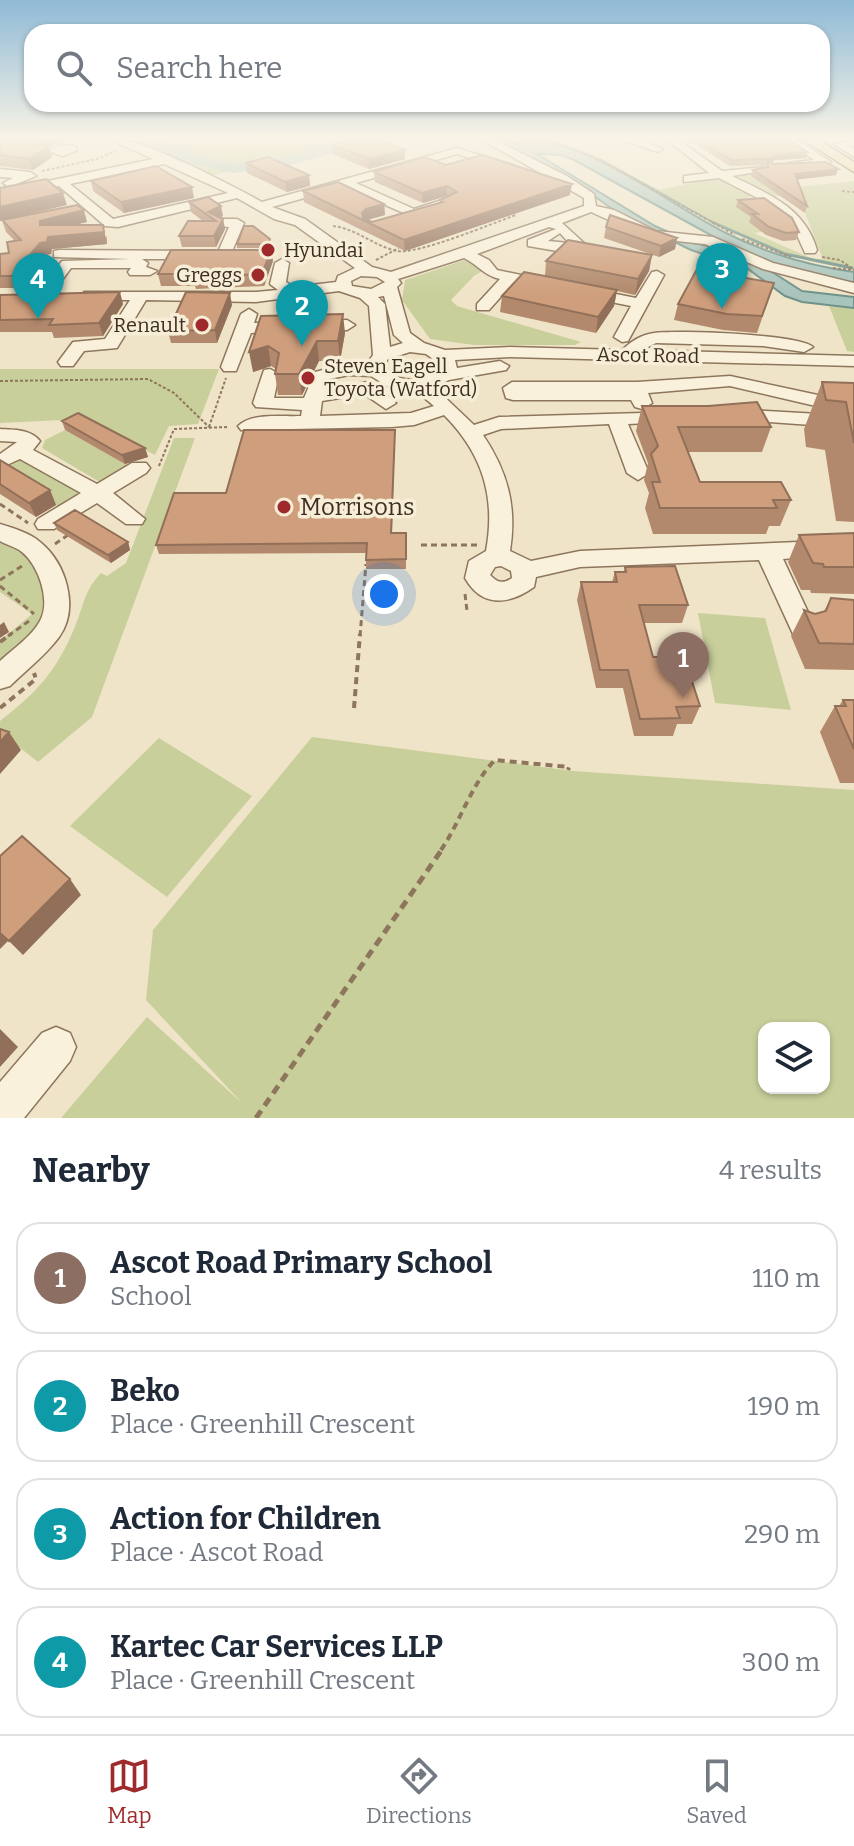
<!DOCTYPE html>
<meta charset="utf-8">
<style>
body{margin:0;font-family:Bitter,serif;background:#f2f2f3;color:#1f2937}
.controls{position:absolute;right:24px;bottom:24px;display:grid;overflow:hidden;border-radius:16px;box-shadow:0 2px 6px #0004}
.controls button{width:72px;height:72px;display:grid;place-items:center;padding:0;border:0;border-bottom:2px solid #e0e1e3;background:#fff;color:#1f2937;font:40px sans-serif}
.you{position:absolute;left:384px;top:594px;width:28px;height:28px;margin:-20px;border:6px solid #fff;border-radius:50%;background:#1a73e8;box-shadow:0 0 0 12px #1a73e833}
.badge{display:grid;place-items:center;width:52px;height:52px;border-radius:50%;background:#9e2a2b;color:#fff;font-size:26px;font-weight:700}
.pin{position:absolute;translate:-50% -66px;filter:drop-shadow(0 2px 4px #0008)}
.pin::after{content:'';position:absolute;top:42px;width:28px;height:24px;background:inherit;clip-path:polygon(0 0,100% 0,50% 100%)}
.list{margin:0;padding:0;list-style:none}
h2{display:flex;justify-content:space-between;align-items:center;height:104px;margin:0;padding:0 32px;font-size:34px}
h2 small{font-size:26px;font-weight:400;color:#747a83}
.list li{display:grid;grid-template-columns:52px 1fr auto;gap:24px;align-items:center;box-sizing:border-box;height:112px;margin:0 16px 16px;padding:0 16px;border:2px solid #e0e1e3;border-radius:24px}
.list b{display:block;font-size:30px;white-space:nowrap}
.list p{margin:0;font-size:26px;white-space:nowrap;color:#747a83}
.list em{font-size:26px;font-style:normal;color:#747a83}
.icon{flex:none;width:44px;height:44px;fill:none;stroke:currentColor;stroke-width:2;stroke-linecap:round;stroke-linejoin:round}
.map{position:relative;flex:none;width:854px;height:1118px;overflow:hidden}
.search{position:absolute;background:#fff;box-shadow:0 2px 6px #0004;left:24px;right:24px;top:24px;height:88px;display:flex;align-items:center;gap:20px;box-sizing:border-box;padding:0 28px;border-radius:24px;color:#747a83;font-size:30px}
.sheet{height:616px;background:#fff}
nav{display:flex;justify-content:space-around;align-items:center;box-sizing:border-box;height:112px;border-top:2px solid #e0e1e3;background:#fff;font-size:22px;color:#747a83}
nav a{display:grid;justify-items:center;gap:4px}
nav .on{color:#9e2a2b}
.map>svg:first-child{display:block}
</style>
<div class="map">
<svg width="854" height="1118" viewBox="0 0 854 1118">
<rect width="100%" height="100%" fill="#f0e4c8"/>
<path fill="#c9cf9b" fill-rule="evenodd" d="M128 138H373L214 175Z
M599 159 659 190 719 177 756 195 742 199 755 210 751 223 756 227 778 230 754 233 813 259H823L798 195 771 197 740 182 745 181 736 174 755 172 798 187 854 181V269C760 258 680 205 599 159Z
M468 259 484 270 474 276 451 300 457 306 581 342 575 345H474L430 339 402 300 405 280Z
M829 306 854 308V352L847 351Z
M0 369H219L198 424 169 426 155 455 84 419 0 423Z
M65 430 131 467 103 484 42 448 45 440Z
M174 438H195L92 717 38 762 0 732V721C36 693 56 672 74 629 84 606 83 592 101 573L107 576 126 563Z
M21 455 89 491 61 508 0 470V466Z
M0 540 22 551 38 568 48 590 42 629 0 669V641L32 614 0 592Z
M698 613 765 618 791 710 715 703Z
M312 737 573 771 854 790V1118H61L147 1017 242 1103 146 1000 153 930ZM764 1028H824V1088H764Z
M159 738 252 796 167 897 70 826Z"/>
<path fill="#a9c4bc" stroke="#6f938a" stroke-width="2" d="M491 138H505L517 144 526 142 516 138C588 138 663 201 726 233 766 253 810 266 854 272V283L787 270 718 239 574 160 561 155 537 154 655 226 693 243 725 250 758 263 802 291 854 297V308L802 302 785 296 748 269 691 250 625 218 580 186Z"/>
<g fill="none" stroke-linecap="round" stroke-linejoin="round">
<path stroke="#6f938a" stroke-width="2" d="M600 159 716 224"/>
<path stroke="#6f938a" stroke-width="3" d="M712 222 785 254 852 268"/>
<path fill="#a9c4bc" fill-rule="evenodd" d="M138 138C169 135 199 162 232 163 286 165 337 134 390 138L286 166 232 173 182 161Z"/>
<defs>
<path id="minor" d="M5 138H19L0 146V139Z
M106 138C137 135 231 185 262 202L457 148 512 165V169L508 170 457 154 356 183 414 209 439 201 445 205 413 217 344 187 272 207 305 219 372 267 391 272 584 206V198L479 138H491L567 176 594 194 596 206 614 210 656 231 713 237 773 263 854 283V293L763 269 705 244 648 238 591 212 562 223 584 243V249L563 252 528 246V240L556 229 549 227 477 254 489 260 497 270 555 282V288L514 282 489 310H477V304L500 279C485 276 478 265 464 258L398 279 401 283 397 287 410 333 424 343 445 350 510 347 622 350C632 341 640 335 654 333 677 330 799 334 813 347L804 352 763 346 656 343 642 350 854 356V366L510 357 455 360 457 368 500 361 509 366 506 370 449 380 434 387 474 425 499 417 679 412 682 416 679 420 672 422 628 424 649 473 638 480 627 473 609 424 501 429 483 435C508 472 517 507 510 551L531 561 580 551 822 541 830 543 834 549 830 555 783 559 815 627 811 634 802 637 793 634 759 560 580 567 536 577 534 587C509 605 482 608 465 578L469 561 486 551C496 498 483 454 444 415L414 425 392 427 241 430 238 426C253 412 282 417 301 416L302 410 256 407 253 403 264 370 270 369 279 374 274 398H304L315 372 342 365H366L373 355 369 306 360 298 339 291 256 302 146 300 117 348 84 351 73 366H61L58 362 73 342 105 339 130 300H90L84 298V292H256L278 290 270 284 275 263 282 259 289 263 286 282 294 287 336 282 338 276 355 268 295 225 274 219 237 198 118 227 105 226 59 186 0 199V191L153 159ZM164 164 228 193 113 219 70 184ZM560 233 569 243 548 241ZM361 276 377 277 385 282 371 289 352 286 351 281ZM384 296 394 335 403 343 390 347 385 304 378 297ZM410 352 426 354 440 364 439 369C422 383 403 383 385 370L384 365 388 359ZM349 375 371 376 387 386 416 391 434 406 411 413 320 416 322 401 364 394 386 409 396 403 375 384 368 382 326 389 329 379ZM501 566 511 571 512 578C503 584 498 583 490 575L495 567Z
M617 138H632L663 149 658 152Z
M665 138H676L722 171 764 167V171L732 176C769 194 805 208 817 250L815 253H805L792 224 769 204 719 178 684 182V176L709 173Z
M783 138H794L831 162 825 165 788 167V163L814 160Z
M854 140V146H850L854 149V157L834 144Z
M60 145 75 146 77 150 63 156 48 151Z
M0 169 30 172 36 176 9 187 3 183 13 178 0 177Z
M220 219H237L244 223 231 254 224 258 217 254 229 227 215 226V220Z
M59 250 201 251 208 255 201 259H142L148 263 146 267 157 271 150 275H130L128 272 131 268H71L48 299H36L34 296 62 261 130 259 54 257V251Z
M657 271 664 275 628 341 622 342 614 337 631 306 581 296 578 293 586 288 636 298 652 272Z
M249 309 257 314 254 323 347 320 355 325 347 330 251 333 236 371H224L221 367 241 314Z
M730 376 827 397 829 401 820 407 730 386 648 393 652 403 642 409 635 407 631 400H513L506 398 503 388 512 382H637Z
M733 409 854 416V428L726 419 723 415 726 411Z
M0 429C15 430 30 429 40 441L33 450 97 484 132 463H146L150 468 146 473 113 493 145 519 142 524H126L97 503 54 529H38L35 524 38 519 81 493 20 459 0 468V454L17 442 0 441Z
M0 524C13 528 30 533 40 542 66 563 80 608 59 637 46 655 26 670 10 686L0 689V661C13 649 32 636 40 621 51 601 39 566 22 552 16 547 7 545 0 541Z
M56 1027 70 1033 76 1047 70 1061 24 1118H0V1082L42 1033Z"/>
<path id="major" d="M801 138H816L854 162V172Z"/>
</defs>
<use href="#minor" stroke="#8d765c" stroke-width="3"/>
<use href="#major" stroke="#5b4430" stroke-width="3"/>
<path stroke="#8d765c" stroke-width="2" stroke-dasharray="3 2" stroke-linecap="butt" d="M543 138 588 154 735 235
M42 171 97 159 116 151
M842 191 854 192
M333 226C357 229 374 246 397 251 417 255 493 223 516 215
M742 239 791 257
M822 257 840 260 854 270
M376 260 399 248
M833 268 854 270
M0 381 148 379 174 393 209 427
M209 427 226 378
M159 466 174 429 229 427"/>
<path stroke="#8d765c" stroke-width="3" stroke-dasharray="6 4" stroke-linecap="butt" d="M0 504 28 523
M55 544 68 535
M421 545H480
M0 580 22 566
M0 586 34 614
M465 594 467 611
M8 636 29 621
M360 636 366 564"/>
<path stroke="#8d765c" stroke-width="4" stroke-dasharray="7 5" stroke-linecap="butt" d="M0 642 11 634
M0 708 36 679 34 673
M354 708 360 634
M441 850C461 821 471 784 495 760L569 767 568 770"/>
<path stroke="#8d765c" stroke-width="5" stroke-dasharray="9 6" stroke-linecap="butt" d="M256 1118 443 848"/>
<use href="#minor" fill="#faf1dc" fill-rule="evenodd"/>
<use href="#major" fill="#f3d9a0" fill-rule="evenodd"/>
</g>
<path fill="#b2896c" d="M0 138 13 141 18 138H67L49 147 52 157 33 170 0 166Z
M685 138H786L807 152 806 158 775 160 771 163 772 164 836 175 797 179 807 206 805 213 751 176 753 170 766 168V165L730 166Z
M333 145 405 150V159L369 169 333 154Z
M246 163 309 175 310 186 287 192 247 173Z
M446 165 570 195 405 251 304 202 303 191 384 204 385 215 368 220 372 222 440 202V200L447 196 423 203 375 182 374 172Z
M91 181 194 198 124 213 93 191Z
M738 200 799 232 796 240 783 241 766 235 749 222 751 217 736 207Z
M189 202 223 216 220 217 223 219 225 229 216 247H182L179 236 203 221 191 212Z
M2 220 87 222 73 225 107 237V244L52 249 51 254 44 255 16 288H0V254L9 253 15 241 6 232Z
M606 227 677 238 675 249 659 257 604 238Z
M271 243 269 248H237V244Z
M652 255 649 271 635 295 617 291 614 306 596 333 500 312 502 296 545 276 546 261Z
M273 261 264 286 196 289 195 286H161L158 274Z
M774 283 757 333 723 330 674 320 678 304Z
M0 295 123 304 103 336 54 338 52 332H0Z
M232 305 217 343H171L168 331Z
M261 316 345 333 340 361H319L302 395H278L275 374 276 369 271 366 253 372Z
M822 382 854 383V522L836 521 825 450 806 447 804 429Z
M642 406 771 427 762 452H688L700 482 791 500 780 526H769L766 534H653L645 508 649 493 644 480 648 463 636 431Z
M62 421 145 448 148 457 125 464 65 430Z
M395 430 392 533H406V569H366V553L159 554 156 545 226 493Z
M0 460 50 490 56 505 36 517 0 494Z
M54 523 128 542 130 550 111 563 57 530Z
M854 533V594L811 593 810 590H801L788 562 799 535Z
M625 567 688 605 682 623H644L653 657 700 706 692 724H677L673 736H634L623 688H596L577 600 581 582H612L615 572H624Z
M831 598 854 600V670L805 669 791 636 804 610 815 614 824 611Z
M843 700H854V783H840L820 732 835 706H839Z"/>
<path fill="#916f58" d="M43 138H67L49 147 52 157 33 170 29 159 35 145Z
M405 150V159L369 169V159Z
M807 152 806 158 775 160 767 166 769 160 776 155Z
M838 169 836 175 793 180 795 174Z
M309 175 310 186 287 192 285 182Z
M572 184 570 195 405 251 404 240Z
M447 186V196L423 203 422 193Z
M192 187 194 198 124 213 121 202Z
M63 193 67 205 0 221V207Z
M384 204 385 215 366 220 362 219V213L366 209Z
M221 206 223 216 215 220 208 212Z
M84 210 87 222 44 232V236L40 221Z
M223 219 225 229 216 247 214 236Z
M103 225 107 244 52 249 51 254 44 255 16 288 12 276 40 243 48 237Z
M677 238 675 249 659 257 661 246Z
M271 250 273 261 264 286 262 274Z
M652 255 649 271 635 295 638 279Z
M617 290 614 306 596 333 598 317Z
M120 292 123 304 103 336 99 323Z
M230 293 232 305 217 343 215 330Z
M343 314 345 333 340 361 338 341Z
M317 341 319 361 302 395 299 374Z
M268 346 271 366 253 372 249 352Z
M145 448 148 457 125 464 122 455Z
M50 490 56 505 36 517 29 503Z
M128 542 130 550 111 563 108 555Z
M4 622 9 632 0 638V625Z
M9 732 21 750 0 774V742Z
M70 879 81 895 23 955 9 941Z
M0 933 8 941 0 949Z
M0 1029 18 1047 0 1067Z"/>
<path fill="#cf9f7d" stroke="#916f58" stroke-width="2" d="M0 138 13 141 18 138H43L35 145 49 146 29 159 0 155Z
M361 138H373L405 150 369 159 333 145Z
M694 138H786L807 152 776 155 769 160 772 164 826 162 838 169 795 174 807 206 753 170 768 167V159L732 160Z
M482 155 572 184 404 240 303 191 338 182 384 204 366 209 362 213 363 218 372 222 443 202 440 200 457 192 447 186 422 193 374 172 424 157 446 165Z
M268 157 309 175 285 182 246 163Z
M156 166 192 187 121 202 91 181Z
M46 179 63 193 0 207V188Z
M208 197 221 206 208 212 223 219 214 236H179L188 221H216L189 202Z
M764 198 792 218 799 232 786 233 769 227 752 214H758L738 200Z
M77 205 84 210 40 221V225H103L104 232 48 237 47 242 40 243 12 276H0V254L9 253 7 242 21 240 2 220Z
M610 215 677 238 661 246 606 227Z
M244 226H253L270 239 268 244H237Z
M568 240 652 255 638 279 546 261Z
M171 250H271L262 274 193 277 195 274H158Z
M697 269 774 283 762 316 727 314 678 304Z
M524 272 617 290 598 317 502 296Z
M120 292 99 323 49 325 53 319 0 320V295Z
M186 292 230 293 215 330 168 331Z
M343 314 338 341H317L299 374H275L279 353 268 346 249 352 261 316Z
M822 382 854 383V443L846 402 826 400Z
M757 402 771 427H678L700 482H781L791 500H773L777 508H660L652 482H660L651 454 658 446 642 406H708Z
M78 413 145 448 122 455 62 421Z
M244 430H395L391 533H406V559L366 560 367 543 156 545 174 493H226Z
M0 460 50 490 29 503 0 484Z
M75 510 128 542 108 555 54 523Z
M854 533V567H824L823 564 813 563 799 535Z
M675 566 688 605H639L653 657H684L700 706 676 707 680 718 640 719 628 670H600L581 582H617L615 572H626L625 567Z
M831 598 854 600V644L819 643 804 610 815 614 826 611Z
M843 700H854V749L835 706H846Z
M0 729 9 732 0 742Z
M22 836 70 879 9 941 0 933V856Z"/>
<linearGradient id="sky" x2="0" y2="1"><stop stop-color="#8fbad6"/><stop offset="0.47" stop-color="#f8f3e6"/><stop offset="1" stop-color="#f8f3e6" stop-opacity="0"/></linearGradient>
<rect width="854" height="294" fill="url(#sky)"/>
<g fill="#9e2a2b" stroke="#f7eed8" stroke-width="3">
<circle cx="268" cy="250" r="8"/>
<circle cx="258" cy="275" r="8"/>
<circle cx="202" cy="325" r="8"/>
<circle cx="308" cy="378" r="8"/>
<circle cx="284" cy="507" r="8"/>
</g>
<g text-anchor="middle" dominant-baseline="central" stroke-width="7" stroke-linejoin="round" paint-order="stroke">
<g font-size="20" fill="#3d2e20" stroke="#f7eed8" text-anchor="start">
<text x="284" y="250">Hyundai</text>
<text x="242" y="275" text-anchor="end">Greggs</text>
<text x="186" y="325" text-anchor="end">Renault</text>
<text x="324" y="366">Steven Eagell<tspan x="324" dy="23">Toyota (Watford)</tspan></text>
</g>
<g font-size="20" fill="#3d2e20" stroke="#f7eed8">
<text transform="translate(648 355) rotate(1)">Ascot Road</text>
</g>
<g font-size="24" fill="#3d2e20" stroke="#f7eed8" text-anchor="start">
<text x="300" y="507">Morrisons</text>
</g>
</g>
</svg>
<div class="controls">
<button><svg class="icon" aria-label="layers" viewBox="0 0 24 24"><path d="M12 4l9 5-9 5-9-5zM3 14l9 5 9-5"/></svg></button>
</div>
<div class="you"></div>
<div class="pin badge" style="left:683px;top:698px;background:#8d6e63">1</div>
<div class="pin badge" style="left:302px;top:346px;background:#0f9aa8">2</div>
<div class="pin badge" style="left:722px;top:309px;background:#0f9aa8">3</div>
<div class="pin badge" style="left:38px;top:319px;background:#0f9aa8">4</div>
<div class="search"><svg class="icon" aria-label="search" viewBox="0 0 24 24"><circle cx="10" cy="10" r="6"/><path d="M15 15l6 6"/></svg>Search here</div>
</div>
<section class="sheet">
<h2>Nearby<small>4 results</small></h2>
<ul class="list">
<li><span class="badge" style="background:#8d6e63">1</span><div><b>Ascot Road Primary School</b><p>School</p></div><em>110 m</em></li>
<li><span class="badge" style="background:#0f9aa8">2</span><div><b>Beko</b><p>Place · Greenhill Crescent</p></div><em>190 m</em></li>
<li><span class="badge" style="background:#0f9aa8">3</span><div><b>Action for Children</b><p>Place · Ascot Road</p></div><em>290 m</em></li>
<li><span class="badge" style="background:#0f9aa8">4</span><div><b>Kartec Car Services LLP</b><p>Place · Greenhill Crescent</p></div><em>300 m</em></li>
</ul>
</section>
<nav>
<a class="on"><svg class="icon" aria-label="map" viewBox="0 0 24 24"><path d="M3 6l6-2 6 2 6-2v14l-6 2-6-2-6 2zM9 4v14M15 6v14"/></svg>Map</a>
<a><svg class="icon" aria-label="directions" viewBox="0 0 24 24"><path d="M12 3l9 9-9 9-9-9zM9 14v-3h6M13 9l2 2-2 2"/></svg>Directions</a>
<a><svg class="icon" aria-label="saved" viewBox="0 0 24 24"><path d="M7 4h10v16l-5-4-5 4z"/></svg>Saved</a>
</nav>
